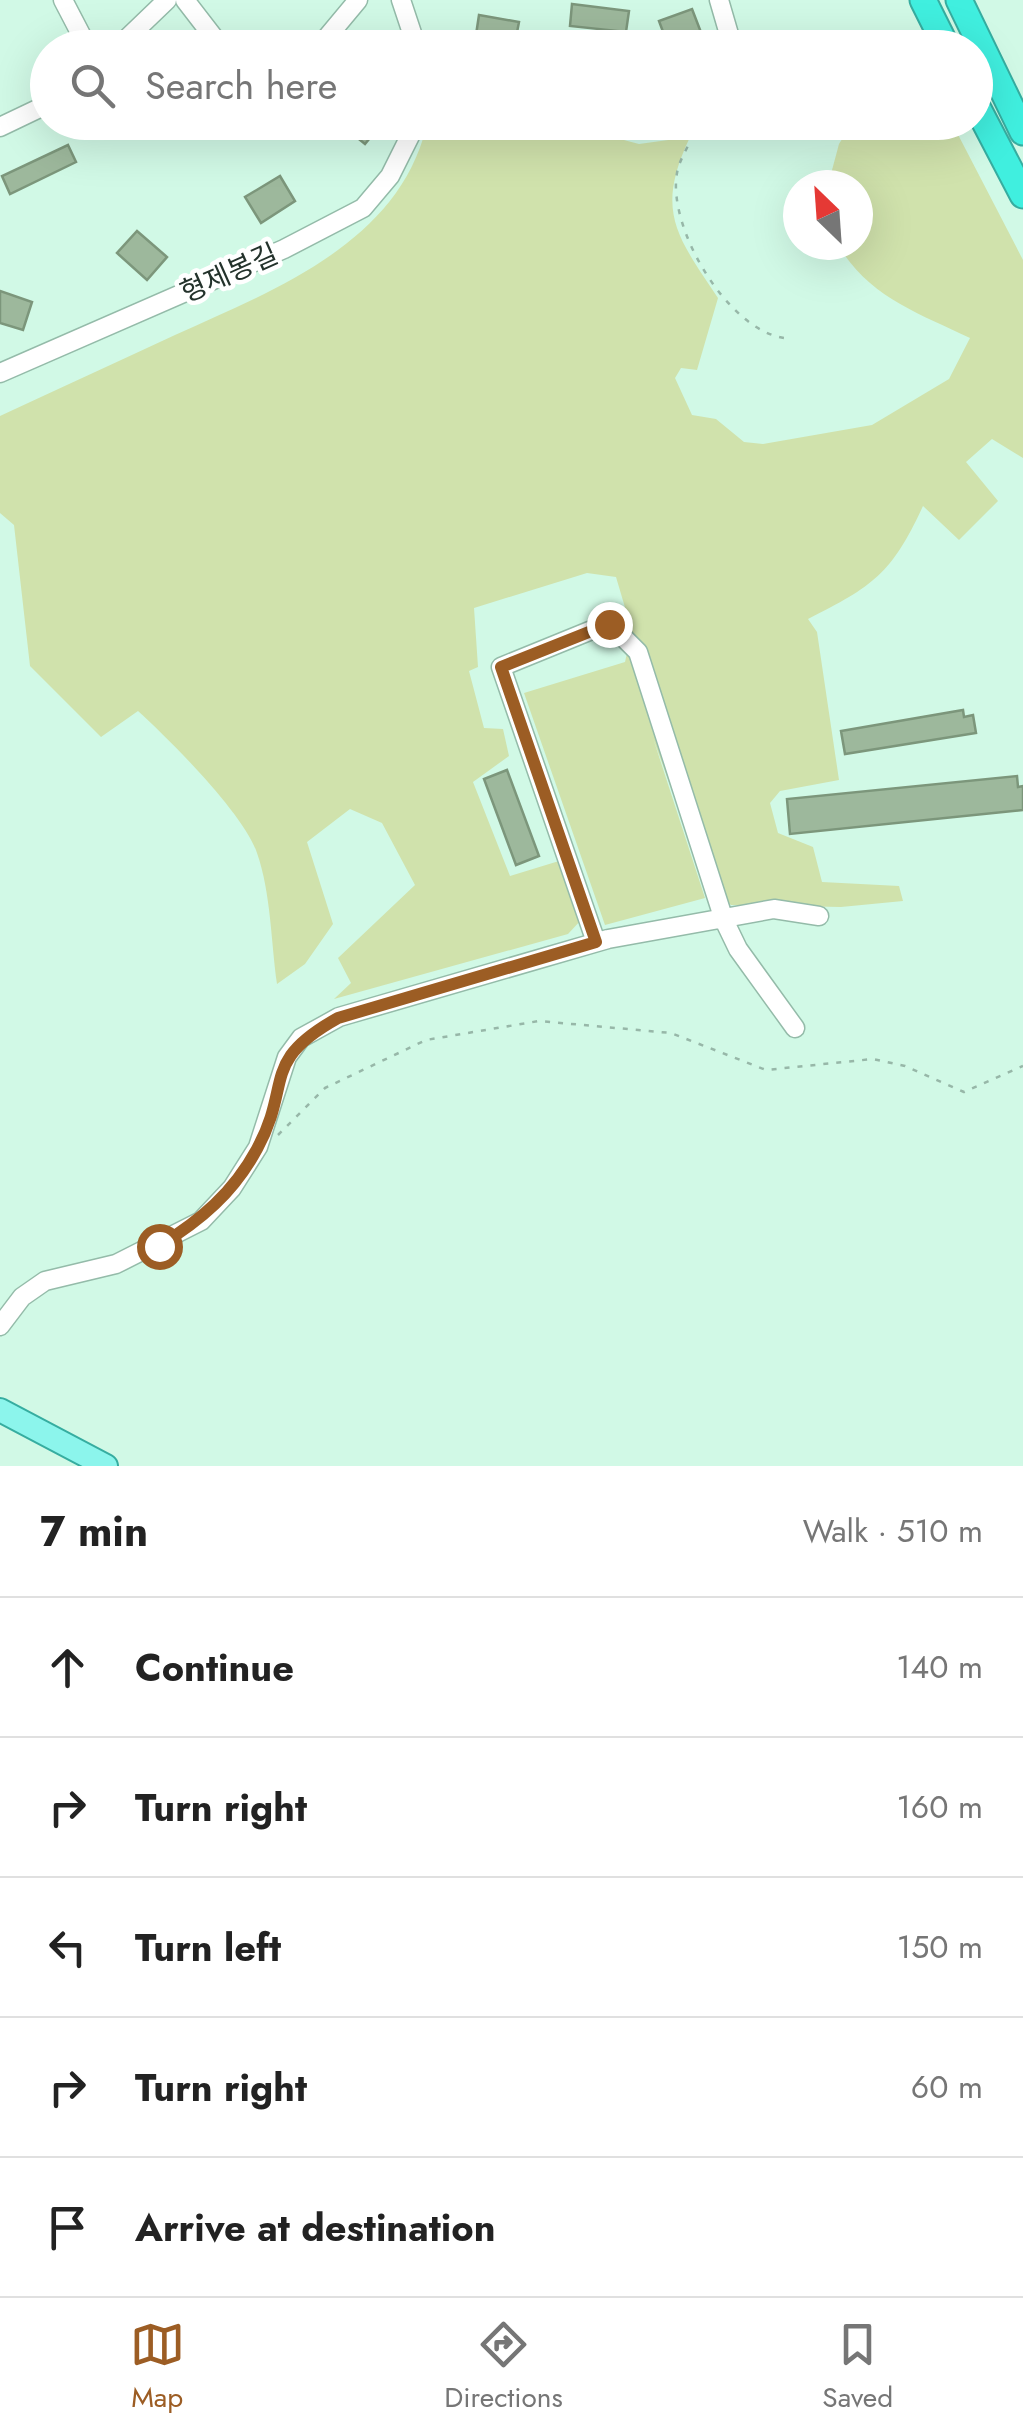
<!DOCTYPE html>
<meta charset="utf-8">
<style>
body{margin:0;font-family:Jost,"Noto Sans KR",sans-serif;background:#f2f2f2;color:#222}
.compass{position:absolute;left:783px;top:170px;width:90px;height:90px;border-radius:50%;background:#fff;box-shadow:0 10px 40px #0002;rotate:335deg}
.stop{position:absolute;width:30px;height:30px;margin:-22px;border:8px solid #9c5d24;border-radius:50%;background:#fff}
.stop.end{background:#9c5d24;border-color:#fff;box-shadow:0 2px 10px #0008}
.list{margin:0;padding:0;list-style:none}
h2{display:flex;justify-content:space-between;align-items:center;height:130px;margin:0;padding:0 40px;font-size:42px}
h2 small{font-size:32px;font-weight:400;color:#767676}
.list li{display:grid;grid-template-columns:65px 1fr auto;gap:30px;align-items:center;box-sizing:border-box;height:140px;padding:0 40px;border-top:2px solid #e0e0e0}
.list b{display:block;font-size:38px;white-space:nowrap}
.list em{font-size:32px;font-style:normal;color:#767676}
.icon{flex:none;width:55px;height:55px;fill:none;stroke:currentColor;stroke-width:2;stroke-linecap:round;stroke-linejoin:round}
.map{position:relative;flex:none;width:1023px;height:1466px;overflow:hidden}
.search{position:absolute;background:#fff;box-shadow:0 10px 40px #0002;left:30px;right:30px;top:30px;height:110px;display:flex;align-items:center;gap:25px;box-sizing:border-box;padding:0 35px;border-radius:55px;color:#767676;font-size:38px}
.sheet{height:830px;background:#fff}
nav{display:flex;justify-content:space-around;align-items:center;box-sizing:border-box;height:140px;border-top:2px solid #e0e0e0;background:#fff;font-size:28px;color:#767676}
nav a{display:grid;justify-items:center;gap:5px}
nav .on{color:#9c5d24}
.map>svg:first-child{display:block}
</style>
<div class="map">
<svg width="1023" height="1466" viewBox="0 0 1023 1466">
<rect width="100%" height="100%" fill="#d1f9e6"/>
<path fill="#d0e2ac" d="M456 123H587L605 135 639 144 690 137C655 211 676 235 718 298L697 370 681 368 675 378 692 415 716 419 744 442 763 444 872 425 949 379 970 338C918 313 869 297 838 245H858V185H828L839 144 852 123H952L1023 260V458L992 439 966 462 998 501 959 540 923 506C892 573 874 586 808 619L817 632 839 780 780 791 770 803 778 833 813 847 822 882 899 886 903 901 841 907 731 905 704 880 653 738 705 898 605 925 524 693 625 662 632 631 616 577 587 573 474 608 478 667 469 671 484 728 503 729 509 756 473 782 510 876 559 861 582 919 568 934 334 999 351 983 338 958 415 885 382 823 350 809 307 842 333 924 305 964 277 984C271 942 271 893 257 853 244 814 170 740 138 711L101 737 30 666 14 525 0 513V416C58 389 117 362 175 335 272 291 397 244 426 128Z"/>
<path fill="#9db89c" stroke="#7c967b" stroke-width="2.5" d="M572 4 629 11 626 32 570 26Z
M692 9 707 48H669L659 21Z
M479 15 519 22 514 48H474Z
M338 122H383L365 144Z
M68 145 76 162 10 194 2 176Z
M280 176 295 201 261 223 245 197Z
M137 231 167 257 147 280 117 253Z
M0 291 32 302 23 330 0 323Z
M963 710 964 717 973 715 976 733 845 754 841 731Z
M507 770 539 856 516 865 484 779Z
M1017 776 1018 787 1023 786V810L790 834 787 799Z"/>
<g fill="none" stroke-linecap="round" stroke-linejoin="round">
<defs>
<path id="minor" d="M63 0 88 48
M185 0 222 48
M401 0 417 48
M719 0 733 48
M117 48 167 0
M318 48 358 0
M0 127 48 104
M0 373 284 249 363 208 390 176 417 122
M596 942 501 667 609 623 638 652 724 920 738 949 795 1028
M0 1326 22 1297 45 1281 116 1264 201 1221 232 1188 258 1147 287 1057 301 1038 339 1017 608 939 774 909 819 916"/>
<path id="major" d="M0 1410 106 1466"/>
<path id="highway" d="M923 0 947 48
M959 0 1023 132
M976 105 1023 195"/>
</defs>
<use href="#minor" stroke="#94bba9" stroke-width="21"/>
<use href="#major" stroke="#36ada0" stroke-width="26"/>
<use href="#highway" stroke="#36ada0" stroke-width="29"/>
<path stroke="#97b7a8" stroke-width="2.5" stroke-dasharray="5 8" stroke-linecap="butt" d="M695 122C694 142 680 155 677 173 667 228 728 330 784 338
M278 1135 325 1088 426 1040 539 1021 671 1033 766 1070 873 1059 905 1066 964 1092 1023 1066"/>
<use href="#minor" stroke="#fff" stroke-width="18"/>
<use href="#major" stroke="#8cf5ec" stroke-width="22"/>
<use href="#highway" stroke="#40efdf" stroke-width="25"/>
</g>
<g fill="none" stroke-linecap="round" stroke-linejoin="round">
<path stroke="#9c5d24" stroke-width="12" d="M159 1246C201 1220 233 1193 257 1149 293 1083 259 1062 338 1018L596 942 501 667 609 624"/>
</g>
<g text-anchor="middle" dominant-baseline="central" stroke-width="9" stroke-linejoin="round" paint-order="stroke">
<g font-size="28" fill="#23322b" stroke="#fff">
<text transform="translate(229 273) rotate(-24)">형제봉길</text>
</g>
</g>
</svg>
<svg class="compass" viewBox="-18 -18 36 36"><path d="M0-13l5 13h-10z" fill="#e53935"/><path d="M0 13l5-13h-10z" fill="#767676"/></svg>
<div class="stop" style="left:159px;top:1246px"></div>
<div class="stop end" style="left:609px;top:624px"></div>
<div class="search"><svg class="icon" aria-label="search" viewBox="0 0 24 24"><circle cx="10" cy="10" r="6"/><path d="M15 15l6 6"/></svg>Search here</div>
</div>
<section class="sheet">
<h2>7 min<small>Walk · 510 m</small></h2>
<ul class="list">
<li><svg class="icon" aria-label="ahead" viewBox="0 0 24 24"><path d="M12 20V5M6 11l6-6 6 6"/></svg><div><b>Continue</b></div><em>140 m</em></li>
<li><svg class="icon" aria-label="right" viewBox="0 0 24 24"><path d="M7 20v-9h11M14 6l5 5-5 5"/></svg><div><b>Turn right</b></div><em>160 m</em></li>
<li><svg class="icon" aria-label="left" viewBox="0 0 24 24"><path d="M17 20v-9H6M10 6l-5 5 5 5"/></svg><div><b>Turn left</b></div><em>150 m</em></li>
<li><svg class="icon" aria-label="right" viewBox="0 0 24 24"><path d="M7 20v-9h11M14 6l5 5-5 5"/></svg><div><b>Turn right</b></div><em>60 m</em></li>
<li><svg class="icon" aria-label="arrive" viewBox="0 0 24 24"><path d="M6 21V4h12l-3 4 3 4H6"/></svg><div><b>Arrive at destination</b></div></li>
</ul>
</section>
<nav>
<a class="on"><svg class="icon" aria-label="map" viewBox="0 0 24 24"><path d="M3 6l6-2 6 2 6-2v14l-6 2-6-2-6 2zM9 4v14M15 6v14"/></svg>Map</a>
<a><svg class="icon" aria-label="directions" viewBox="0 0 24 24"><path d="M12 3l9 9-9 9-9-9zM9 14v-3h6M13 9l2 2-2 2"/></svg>Directions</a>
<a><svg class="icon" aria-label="saved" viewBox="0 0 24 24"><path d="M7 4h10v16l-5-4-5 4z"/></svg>Saved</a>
</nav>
